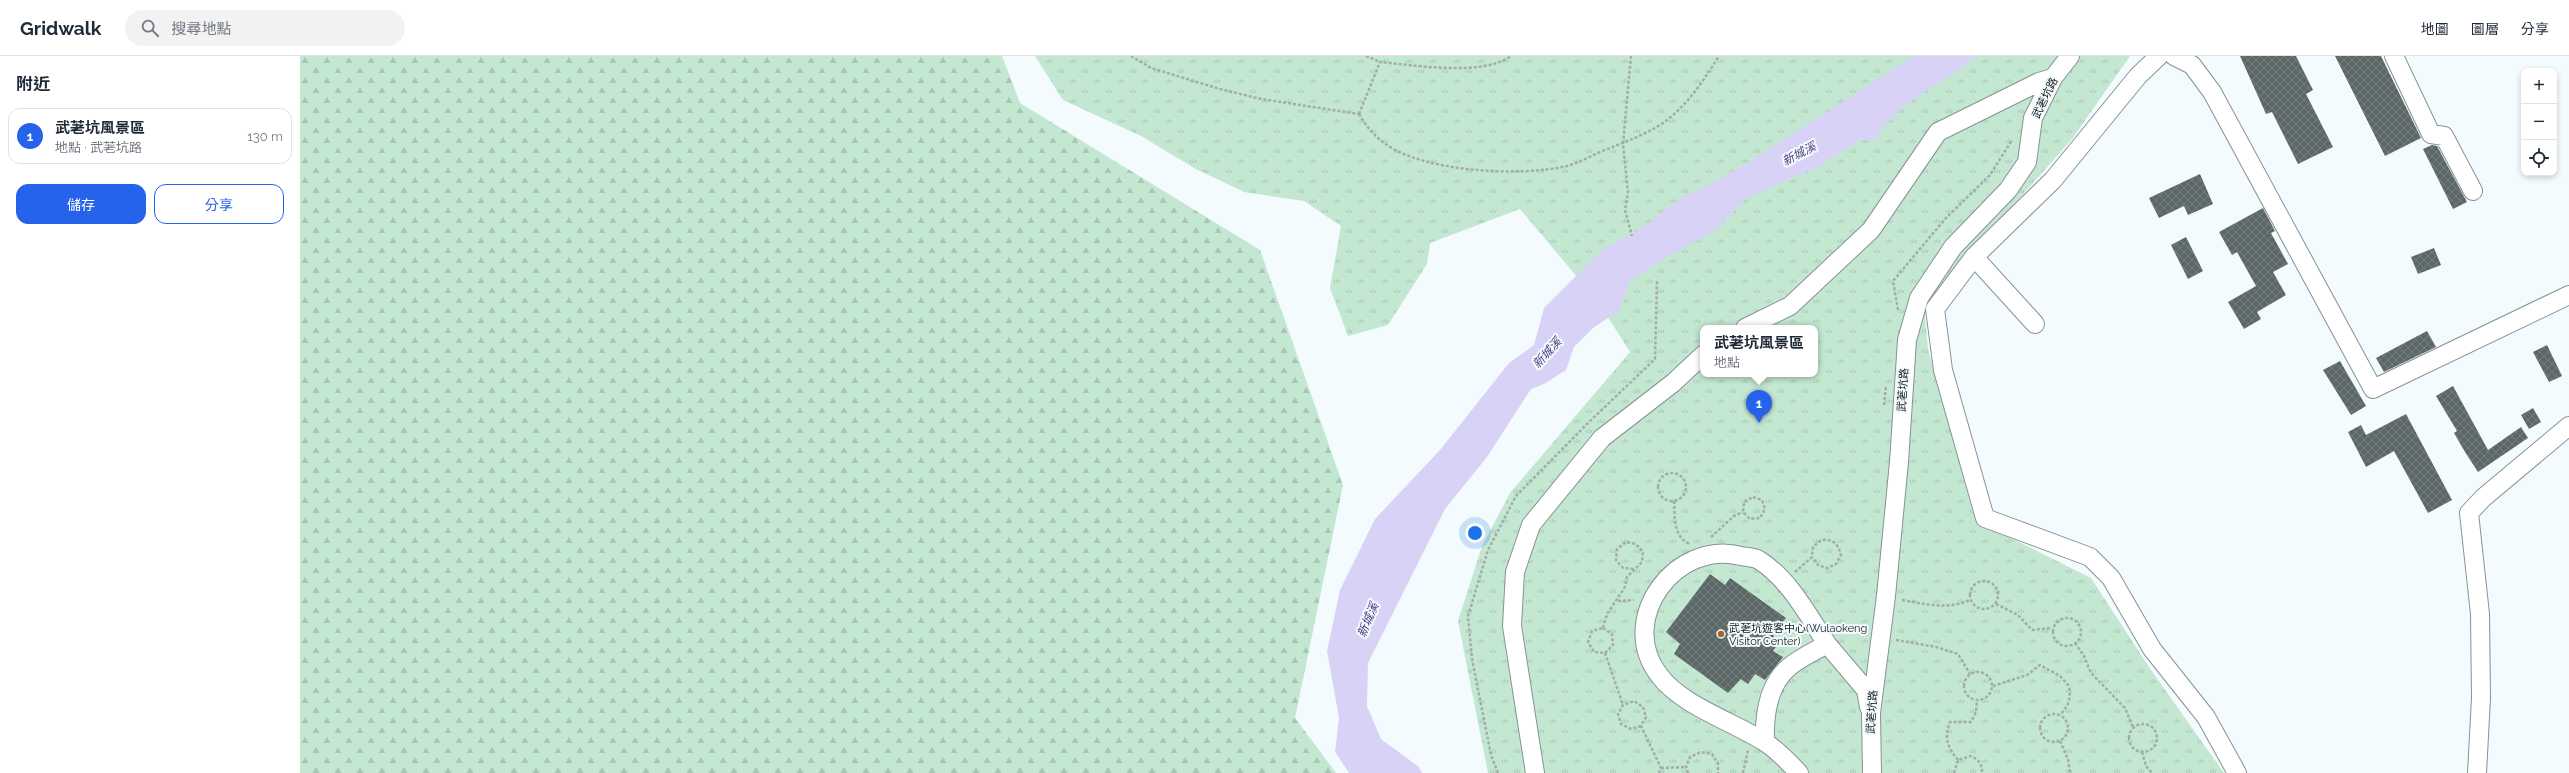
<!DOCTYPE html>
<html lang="zh-TW">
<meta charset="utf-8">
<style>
body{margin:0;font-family:Raleway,"Noto Sans TC",sans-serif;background:#f2f2f3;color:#1f2937}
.controls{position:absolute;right:12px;top:12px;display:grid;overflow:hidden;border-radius:8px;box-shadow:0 2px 6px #0003}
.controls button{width:36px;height:36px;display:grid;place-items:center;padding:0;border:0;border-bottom:1px solid #e0e1e3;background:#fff;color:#1f2937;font:20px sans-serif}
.you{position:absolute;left:1175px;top:477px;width:14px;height:14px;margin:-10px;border:3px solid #fff;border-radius:50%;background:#1a73e8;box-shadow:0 0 0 6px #1a73e833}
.badge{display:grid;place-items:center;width:26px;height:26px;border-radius:50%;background:#2563eb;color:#fff;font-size:13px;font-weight:700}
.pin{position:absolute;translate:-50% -33px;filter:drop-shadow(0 1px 2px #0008)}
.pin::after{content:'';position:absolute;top:21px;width:14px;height:12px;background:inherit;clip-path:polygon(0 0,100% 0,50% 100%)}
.popup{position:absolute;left:1400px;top:269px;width:118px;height:52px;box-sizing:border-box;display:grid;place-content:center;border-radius:8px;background:#fff;filter:drop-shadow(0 1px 3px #0005);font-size:13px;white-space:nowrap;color:#747a83}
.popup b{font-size:15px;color:#1f2937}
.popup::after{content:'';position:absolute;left:50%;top:100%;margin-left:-8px;border:8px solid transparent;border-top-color:#fff}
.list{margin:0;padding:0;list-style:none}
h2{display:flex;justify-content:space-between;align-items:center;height:52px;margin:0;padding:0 16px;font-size:17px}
h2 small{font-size:13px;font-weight:400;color:#747a83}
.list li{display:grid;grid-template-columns:26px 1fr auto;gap:12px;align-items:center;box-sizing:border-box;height:56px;margin:0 8px 8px;padding:0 8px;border:1px solid #e0e1e3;border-radius:12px}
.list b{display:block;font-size:15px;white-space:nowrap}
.list p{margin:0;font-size:13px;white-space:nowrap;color:#747a83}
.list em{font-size:13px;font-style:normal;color:#747a83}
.actions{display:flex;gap:8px;padding:12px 16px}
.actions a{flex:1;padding:9px 0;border:1px solid #2563eb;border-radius:12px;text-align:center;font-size:14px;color:#2563eb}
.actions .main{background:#2563eb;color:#fff}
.icon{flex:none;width:22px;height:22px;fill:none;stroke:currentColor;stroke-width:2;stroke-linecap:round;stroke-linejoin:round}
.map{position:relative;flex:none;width:2269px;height:717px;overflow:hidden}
header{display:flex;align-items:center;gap:24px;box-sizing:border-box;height:56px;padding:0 20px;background:#fff;border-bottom:1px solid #e0e1e3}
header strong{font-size:19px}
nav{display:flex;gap:22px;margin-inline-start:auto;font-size:14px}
.search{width:280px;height:36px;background:#f2f2f3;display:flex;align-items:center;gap:10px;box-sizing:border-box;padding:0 14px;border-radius:22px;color:#747a83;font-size:15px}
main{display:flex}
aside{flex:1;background:#fff}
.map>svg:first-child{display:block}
</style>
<header>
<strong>Gridwalk</strong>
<div class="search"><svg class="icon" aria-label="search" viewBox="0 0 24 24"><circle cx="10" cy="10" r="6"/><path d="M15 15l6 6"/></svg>搜尋地點</div>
<nav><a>地圖</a><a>圖層</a><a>分享</a></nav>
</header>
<main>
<aside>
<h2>附近<small></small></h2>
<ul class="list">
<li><span class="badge">1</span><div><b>武荖坑風景區</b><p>地點 · 武荖坑路</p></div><em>130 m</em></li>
</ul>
<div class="actions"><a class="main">儲存</a><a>分享</a></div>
</aside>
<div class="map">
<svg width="2269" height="717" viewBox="0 0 2269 717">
<defs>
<pattern id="forest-firs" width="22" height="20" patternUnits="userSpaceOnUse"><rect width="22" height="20" fill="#c3e7d1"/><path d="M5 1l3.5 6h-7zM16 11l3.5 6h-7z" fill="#a7c6b3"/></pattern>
<pattern id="park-tufts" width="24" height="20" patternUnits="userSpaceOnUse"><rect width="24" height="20" fill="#c3e7d1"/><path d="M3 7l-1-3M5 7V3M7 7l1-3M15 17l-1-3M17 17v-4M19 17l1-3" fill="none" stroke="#a7c6b3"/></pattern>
<pattern id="building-cross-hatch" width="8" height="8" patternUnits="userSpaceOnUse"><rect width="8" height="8" fill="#5c6867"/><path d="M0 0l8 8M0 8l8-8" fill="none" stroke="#747d7c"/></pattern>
</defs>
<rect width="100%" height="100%" fill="#f3fbfe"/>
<path fill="url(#forest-firs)" d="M0 0H702L720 47 960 194 1043 429 995 662 1036 717H0Z"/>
<path fill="url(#park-tufts)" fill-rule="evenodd" d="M735 0H1830L1772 83 1624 250 1628 293 1675 464 1791 522 1851 614 1924 717H1188L1158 565 1182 490 1210 437 1330 296 1299 247 1220 153 1130 187 1127 208 1088 269 1048 280 1030 232 1041 170 1004 145 944 136 894 112 841 80 763 44ZM1403 272H1515V318H1403Z"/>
<path fill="#d8d3f6" d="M1614 0H1676C1644 29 1596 44 1575 85L1560 84 1518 111 1447 142 1414 175 1362 204 1330 225 1320 254 1293 272 1274 291 1266 314 1244 328 1231 333 1187 401 1145 453 1068 607 1067 650 1081 683 1119 711 1122 717H1049L1035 696 1039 662 1027 595 1040 534 1075 463 1140 394 1209 307 1234 289 1244 252 1303 193 1345 170 1382 141 1409 129 1444 109Z"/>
<path fill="url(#building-cross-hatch)" d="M1940 0H1996L2013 34 2006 38 2033 91 1998 108 1972 56 1966 58Z
M2035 0H2081L2121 82 2085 100Z
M2132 89 2137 90 2167 146 2153 153 2123 93Z
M1900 118 1913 148 1888 159 1884 150 1859 162 1849 142Z
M1963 152 1975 175 1971 177 1988 208 1973 216 1986 239 1957 256 1961 263 1944 273 1928 246 1956 230 1937 196 1932 199 1919 176Z
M1886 181 1903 215 1888 223 1871 189Z
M2134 192 2141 209 2118 218 2111 201Z
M2127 275 2136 291 2084 316 2076 302Z
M2247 289 2262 320 2249 326 2233 296Z
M2040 305 2066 350 2051 359 2023 314Z
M2153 330 2188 394 2221 371 2228 382 2178 416 2165 396 2154 377 2157 375 2136 340Z
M2233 352 2241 366 2229 373 2221 359Z
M2106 358 2152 444 2128 457 2094 395 2066 411 2048 376 2061 369 2066 379Z
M1410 518 1425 529 1430 522 1486 562 1473 580 1480 585 1473 595 1483 601 1465 624 1455 618 1448 628 1441 623 1428 637 1374 598 1380 588 1366 576Z"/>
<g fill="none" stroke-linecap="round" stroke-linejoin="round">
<defs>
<path id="minor" d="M1859 0 1838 20 1753 124 1674 201 1635 253 1643 314 1685 462 1790 501 1811 522 1852 593 1906 661 1937 717
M1874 0 1892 9 1912 36 2073 333 2269 239
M2094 0 2131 78 2144 80 2173 135
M1674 201 1735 268
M1445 272 1490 250 1571 174 1638 76 1739 26 1753 22
M1527 588 1566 634 1569 651
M1465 686C1464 660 1468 629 1489 611 1500 602 1515 595 1527 588 1508 559 1489 523 1459 504 1454 501 1446 501 1441 500 1376 483 1316 563 1359 619 1381 649 1431 665 1463 685 1477 693 1488 706 1499 717
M1235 717 1212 570 1215 516 1231 469 1302 382 1373 327 1403 299
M1572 717 1571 657 1586 540 1599 406 1607 284 1619 242 1653 191 1708 134 1727 106 1733 62 1753 22 1770 0
M2177 717 2181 642 2180 558 2169 457 2183 442 2269 370"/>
</defs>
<use href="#minor" stroke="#869296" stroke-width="20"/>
<path stroke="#a4abad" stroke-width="2.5" stroke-dasharray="3 2" stroke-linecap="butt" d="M831 0 851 12 920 33 961 43 1059 58
M1066 0 1080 6
M1331 0 1323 88 1328 136 1325 154 1332 180
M1059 58C1066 70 1075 81 1087 89 1126 116 1221 121 1267 110 1278 107 1289 101 1300 96 1322 87 1343 80 1363 67 1387 50 1404 24 1419 0
M1059 58 1080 6C1114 9 1182 21 1211 0
M1598 254 1593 225 1645 163 1690 119 1712 84
M1584 349 1586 329
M1358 431a14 14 0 1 1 28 0a14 14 0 1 1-28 0Z
M1453 441 1462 444 1465 453 1460 462 1450 463 1443 456 1444 446Z
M1374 445C1375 462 1373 481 1390 488
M1411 481 1434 460 1443 456
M1495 516 1512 501 1513 491 1521 484C1533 483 1538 487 1541 499L1536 508 1527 512 1518 509 1512 501
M1670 539a14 14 0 1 1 28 0a14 14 0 1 1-28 0Z
M1602 544C1625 548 1648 554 1670 544
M1318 545 1334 544
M1696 548 1718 559 1732 574 1752 572
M1753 576a14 14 0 1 1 28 0a14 14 0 1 1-28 0Z
M1303 572 1307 558 1325 531 1327 521 1342 506 1343 496 1336 488 1326 486 1317 493 1316 504 1323 512 1334 513
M1303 572 1312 578 1313 589 1305 597 1294 596 1288 586 1292 575Z
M1596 584 1636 591 1658 598 1670 618
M1775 587 1784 600 1791 617 1825 652 1833 671
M1305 597 1323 649
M1664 630a14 14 0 1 1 28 0a14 14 0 1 1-28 0Z
M1693 630 1727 619 1740 609 1760 620 1769 630C1771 643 1769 649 1760 659
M1740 672a14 14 0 1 1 28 0a14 14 0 1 1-28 0Z
M1829 682a14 14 0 1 1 28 0a14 14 0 1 1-28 0Z
M1341 670 1331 673 1321 668 1318 658 1323 649 1334 645 1343 651 1346 661 1341 670 1361 712 1359 717
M1760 685 1768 703 1770 717
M1842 696 1846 710 1852 717
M1658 704C1647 690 1644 683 1650 666H1671L1676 656 1677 644
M1361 712 1386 711
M1198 717 1191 699 1172 603 1168 560 1188 494 1216 440 1288 367 1355 303 1357 225
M1388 717 1386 711 1390 701 1401 696 1412 698 1418 708V717
M1443 717 1448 694
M1654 717 1658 704 1671 700C1679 704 1682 708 1682 717"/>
<use href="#minor" stroke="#fff" stroke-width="18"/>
</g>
<circle fill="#a6652f" stroke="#f3fbfe" stroke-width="1.5" cx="1421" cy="578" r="4"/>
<g text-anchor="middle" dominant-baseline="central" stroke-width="4" stroke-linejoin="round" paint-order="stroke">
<g font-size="11" fill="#1b1f21" stroke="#f3fbfe">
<text transform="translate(1745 42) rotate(-64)">武荖坑路</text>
<text transform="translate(1603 334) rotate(-86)">武荖坑路</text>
<text transform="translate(1572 656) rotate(-86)">武荖坑路</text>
</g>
<g font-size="11" fill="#1b1f21" stroke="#f3fbfe" text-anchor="start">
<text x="1429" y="572">武荖坑遊客中心(Wulaokeng<tspan x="1429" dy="13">Visitor Center)</tspan></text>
</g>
<g font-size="12" font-style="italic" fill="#4d3c80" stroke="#f3fbfe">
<text transform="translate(1499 98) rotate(-28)">新城溪</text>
<text transform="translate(1247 297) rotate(-48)">新城溪</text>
<text transform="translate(1068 564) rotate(-67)">新城溪</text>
</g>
</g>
</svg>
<div class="controls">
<button>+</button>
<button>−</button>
<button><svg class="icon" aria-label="locate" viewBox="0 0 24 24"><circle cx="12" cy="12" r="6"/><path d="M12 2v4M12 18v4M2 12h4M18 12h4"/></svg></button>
</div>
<div class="you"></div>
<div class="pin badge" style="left:1459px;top:367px">1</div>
<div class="popup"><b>武荖坑風景區</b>地點</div>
</div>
</main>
